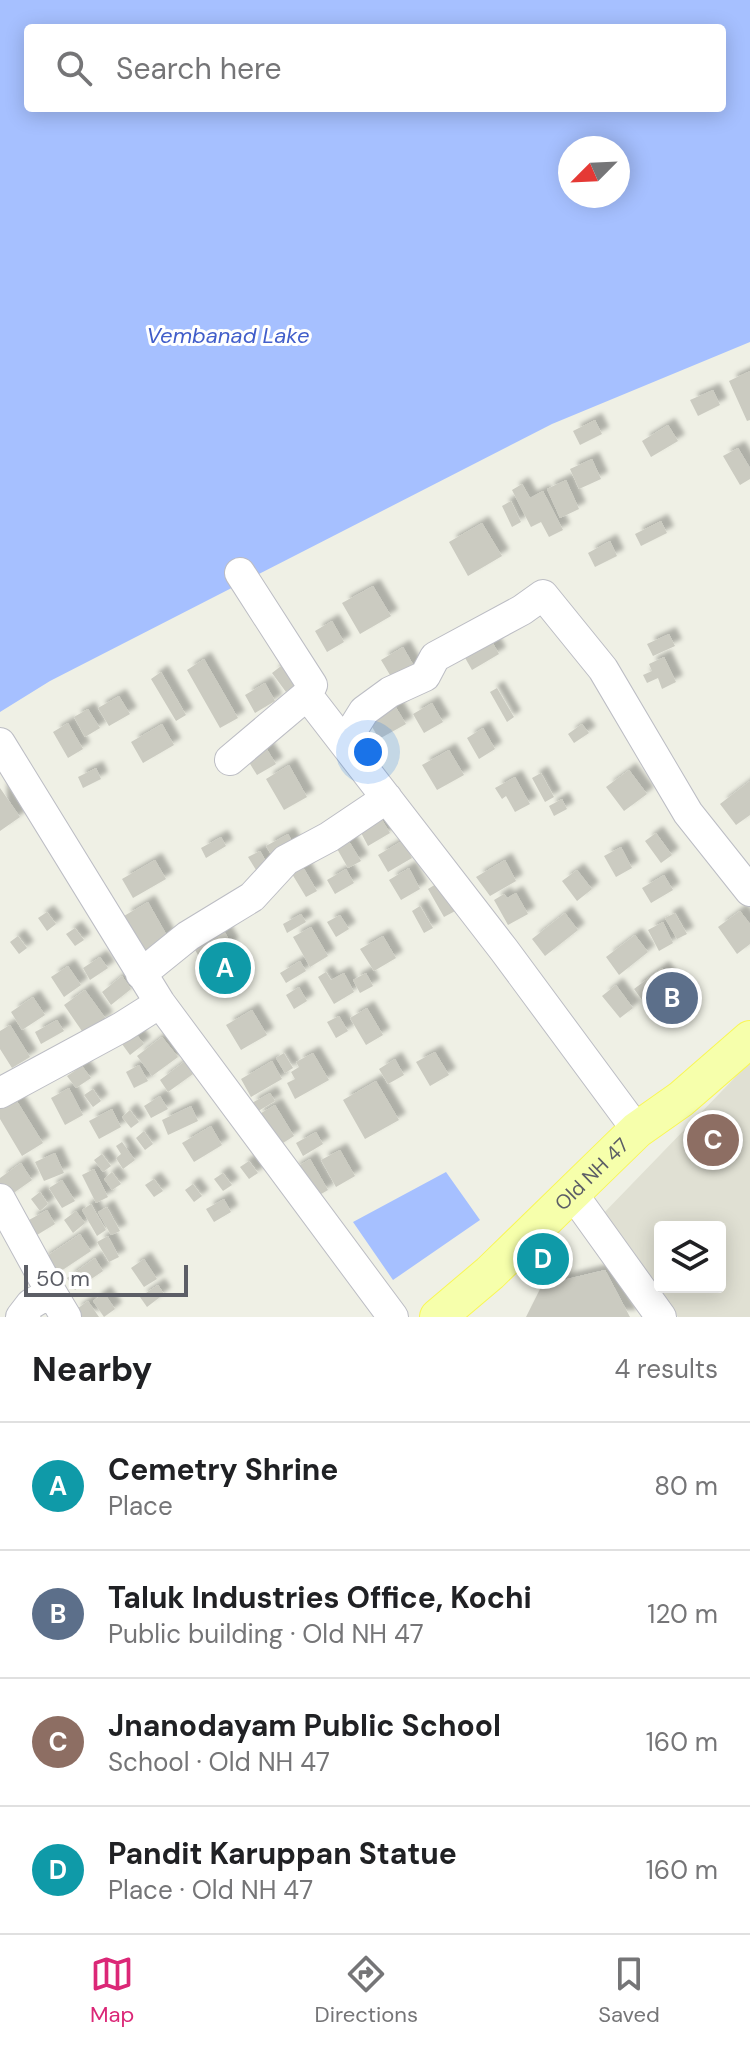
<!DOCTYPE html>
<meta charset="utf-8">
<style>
body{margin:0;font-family:"DM Sans",sans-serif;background:#f2f2f2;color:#202124}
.controls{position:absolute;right:24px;bottom:24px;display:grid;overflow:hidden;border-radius:8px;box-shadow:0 4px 20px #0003}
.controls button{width:72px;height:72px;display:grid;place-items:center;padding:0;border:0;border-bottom:2px solid #e0e0e0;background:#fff;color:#202124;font:40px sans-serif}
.compass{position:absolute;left:558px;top:136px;width:72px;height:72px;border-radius:50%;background:#fff;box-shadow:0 4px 20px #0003;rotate:246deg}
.scale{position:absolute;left:24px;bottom:20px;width:164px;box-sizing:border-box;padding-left:8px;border:4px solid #5c5e66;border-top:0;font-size:22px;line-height:28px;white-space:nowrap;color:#5c5e66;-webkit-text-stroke:6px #fff;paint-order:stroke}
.you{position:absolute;left:368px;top:752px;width:28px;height:28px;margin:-20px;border:6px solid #fff;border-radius:50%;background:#1a73e8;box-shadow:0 0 0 12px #1a73e833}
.badge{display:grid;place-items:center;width:52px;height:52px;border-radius:50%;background:#db2777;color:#fff;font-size:26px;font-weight:700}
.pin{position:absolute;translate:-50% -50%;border:4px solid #fff;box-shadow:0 2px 8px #0006}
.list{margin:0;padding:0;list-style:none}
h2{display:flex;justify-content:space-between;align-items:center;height:104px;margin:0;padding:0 32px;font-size:34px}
h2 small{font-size:26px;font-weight:400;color:#757577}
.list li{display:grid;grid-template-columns:52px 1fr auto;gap:24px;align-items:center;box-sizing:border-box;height:128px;padding:0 32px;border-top:2px solid #e0e0e0}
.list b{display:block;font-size:30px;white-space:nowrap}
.list p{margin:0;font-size:26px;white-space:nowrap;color:#757577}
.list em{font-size:26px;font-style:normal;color:#757577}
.icon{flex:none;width:44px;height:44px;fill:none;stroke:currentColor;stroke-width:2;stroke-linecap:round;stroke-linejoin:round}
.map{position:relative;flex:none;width:750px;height:1317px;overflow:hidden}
.search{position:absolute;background:#fff;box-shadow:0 4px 20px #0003;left:24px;right:24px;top:24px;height:88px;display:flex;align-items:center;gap:20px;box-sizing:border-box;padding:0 28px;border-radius:8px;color:#757577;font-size:30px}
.sheet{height:616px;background:#fff}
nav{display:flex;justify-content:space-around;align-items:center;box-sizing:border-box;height:112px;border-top:2px solid #e0e0e0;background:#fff;font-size:22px;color:#757577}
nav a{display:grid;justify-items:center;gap:4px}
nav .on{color:#db2777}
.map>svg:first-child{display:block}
</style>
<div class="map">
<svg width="750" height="1317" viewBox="0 0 750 1317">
<defs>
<filter id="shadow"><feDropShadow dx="7" dy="-7" stdDeviation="2" flood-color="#0004"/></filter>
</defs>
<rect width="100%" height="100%" fill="#eff0e5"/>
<path fill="#e0e0d3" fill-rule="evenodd" d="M750 1062V1317H678L600 1217ZM660 1227H720V1287H660Z"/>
<path fill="#a6c0ff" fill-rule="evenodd" d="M0 0H750V342L552 424 50 681 0 712ZM28 28H722V108H28ZM570 148H618V196H570Z
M446 1172 480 1220 393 1280 353 1222Z"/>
<path fill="#cbcbc1" filter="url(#shadow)" d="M750 371V420L747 421 729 381Z
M713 390 720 405 698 416 690 400Z
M595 420 602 434 580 445 573 431Z
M668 425 678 441 651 457 642 441Z
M738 448 750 468V479L740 485 723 456Z
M592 459 601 479 579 489 570 469Z
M566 480 579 509 560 518 547 489Z
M522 484 530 498 543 491 563 530 549 537 541 522 531 527 512 490Z
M511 501 521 522 512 527 502 506Z
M661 521 667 533 641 546 635 534Z
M482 523 502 556 468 576 449 542Z
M610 541 617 556 595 567 588 553Z
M373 586 391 616 360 634 342 603Z
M332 621 344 642 327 652 315 631Z
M669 634 675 646 653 656 647 644Z
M491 640 499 654 472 670 464 656Z
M403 647 418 673 396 685 381 660Z
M664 657 676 682 662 689 658 678 647 683 643 675 652 671 649 664Z
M204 659 238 718 220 728 187 670Z
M285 663 299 682 286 692 272 673Z
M161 672 186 715 176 721 151 679Z
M265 683 275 701 255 713 245 695Z
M497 688 514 717 507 722 490 692Z
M119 696 130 714 109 726 98 708Z
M392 701 406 724 379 739 366 716Z
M432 703 443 722 424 733 413 714Z
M88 709 100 728 85 737 74 717Z
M68 723 83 749 68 758 53 732Z
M162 724 174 745 143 763 131 742Z
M582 724 589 733 574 743 568 734Z
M483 728 495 749 479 759 467 738Z
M266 748 276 764 257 775 247 759Z
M449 750 464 775 437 790 422 765Z
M289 765 307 797 284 810 266 779Z
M96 768 101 779 83 788 78 777Z
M629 770 647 794 624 811 606 787Z
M541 773 554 797 545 802 532 778Z
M515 777 530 804 515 812 506 796 502 799 495 788Z
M750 781V815L736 825 720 804Z
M0 788 20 817 0 831Z
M562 799 567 809 554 816 549 806Z
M379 815 390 833 368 846 358 827Z
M344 833 361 861 348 868 332 840Z
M656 833 672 855 661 863 645 841Z
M288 834 297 850 276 862 266 846Z
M221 837 226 846 206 858 201 848Z
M402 841 412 858 388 872 378 855Z
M621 847 632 868 616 877 604 856Z
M260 851 272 872 261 878 248 857Z
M297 857 317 891 306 897 286 864Z
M155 860 166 879 133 898 122 879Z
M505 860 516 881 490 896 476 877Z
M409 868 420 889 401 900 389 880Z
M346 869 354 883 335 894 327 880Z
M577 870 592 889 577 901 562 881Z
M664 875 673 890 651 903 642 888Z
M441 881 457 910 444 917 428 889Z
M516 893 528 914 508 925 494 900 504 894 507 898Z
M148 902 170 941 147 955 124 916Z
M420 906 433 928 424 933 412 911Z
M740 911 750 924V944L737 954 718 927Z
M47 912 56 924 47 931 38 918Z
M565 913 578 930 545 956 532 939Z
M675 913 687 934 677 939 665 918Z
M301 914 306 922 287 933 283 924Z
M340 915 349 929 336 937 327 922Z
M663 922 673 943 659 951 648 930Z
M220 924 232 945 202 962 190 941Z
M311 927 328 956 310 967 293 937Z
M75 928 84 940 75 946 66 934Z
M635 935 648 952 619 975 606 957Z
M18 936 27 948 19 954 10 942Z
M383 936 396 958 374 971 360 949Z
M100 957 108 968 90 980 83 968Z
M300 961 306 971 286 983 280 973Z
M68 966 81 985 64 997 51 977Z
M662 968 685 998 657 1020 634 989Z
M326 972 331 980 344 973 354 992 334 1004 318 977Z
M366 973 373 986 360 993 353 980Z
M122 976 131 989 111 1005 102 992Z
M616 985 633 1008 620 1018 602 996Z
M299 987 307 1001 294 1009 286 995Z
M85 990 106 1019 84 1034 64 1005Z
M33 997 45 1015 22 1030 11 1012Z
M367 1008 383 1035 366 1045 350 1018Z
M252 1010 267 1035 241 1050 226 1025Z
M339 1016 348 1031 336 1038 327 1022Z
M57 1020 64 1031 41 1044 35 1032Z
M10 1025 30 1057 12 1068 0 1049V1031Z
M136 1034 144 1044 130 1055 122 1044Z
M162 1037 178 1057 152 1076 137 1056Z
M435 1052 449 1075 430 1086 416 1062Z
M284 1053 293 1068 285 1073 276 1058Z
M313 1053 329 1080 295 1099 287 1083 295 1079 291 1072 299 1067 296 1062Z
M395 1059 404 1075 388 1084 379 1069Z
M272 1061 282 1079 251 1097 241 1079Z
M184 1062 193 1074 168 1092 160 1080Z
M139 1065 148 1081 134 1088 126 1072Z
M82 1066 91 1078 76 1088 67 1076Z
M376 1081 399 1120 365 1139 343 1100Z
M69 1088 83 1115 65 1125 51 1098Z
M93 1089 101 1101 93 1107 84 1095Z
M270 1093 275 1101 255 1113 250 1104Z
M13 1095 43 1143 22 1156 0 1119V1103Z
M160 1096 168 1109 151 1118 144 1106Z
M275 1105 294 1136 275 1148 256 1116Z
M191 1106 198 1121 168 1135 162 1120Z
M112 1109 121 1127 99 1139 89 1121Z
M130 1110 139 1122 131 1128 122 1117Z
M211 1126 222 1145 194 1162 182 1143Z
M144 1131 153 1144 145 1150 136 1138Z
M316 1132 323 1144 303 1156 296 1143Z
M122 1142 135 1160 123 1169 116 1158 121 1154 116 1146Z
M340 1150 355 1176 336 1187 321 1160Z
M55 1153 64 1173 44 1181 35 1162Z
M102 1154 111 1166 103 1172 94 1160Z
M310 1159 328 1190 309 1201 292 1170Z
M249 1161 258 1173 249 1179 240 1167Z
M21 1163 32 1180 5 1199 0 1192V1178Z
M94 1169 108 1197 96 1203 82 1175Z
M112 1172 121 1184 112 1190 104 1179Z
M223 1173 232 1185 223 1191 214 1179Z
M154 1179 163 1191 154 1197 145 1185Z
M62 1180 75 1201 62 1208 49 1188Z
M193 1184 202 1196 194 1202 185 1190Z
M40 1192 48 1204 40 1211 31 1199Z
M224 1199 231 1212 214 1222 206 1209Z
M91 1204 106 1230 97 1236 82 1210Z
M107 1207 120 1231 111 1235 98 1212Z
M47 1210 55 1224 37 1235 29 1220Z
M76 1211 85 1223 73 1233 64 1220Z
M80 1234 91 1251 52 1277 41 1260Z
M108 1236 119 1257 109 1262 97 1242Z
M95 1258 103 1271 75 1290 67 1278Z
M144 1259 157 1279 144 1287 131 1268Z
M605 1270 630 1317H526L542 1285Z
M158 1285 164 1294 147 1307 140 1297Z
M104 1293 115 1309 104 1317 93 1301Z
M88 1301 99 1317H78L74 1311Z"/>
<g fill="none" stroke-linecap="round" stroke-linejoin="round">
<defs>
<path id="minor" d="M240 573 312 685 307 695
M0 743 160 1003 393 1317
M344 743 364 711 390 692 425 676 435 657 522 610 543 595 603 669 688 813 750 891
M230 760 307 695 504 950 637 1130
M141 974 188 936 252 897 286 860 329 837 387 798
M0 1093 122 1027 160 1003
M572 1193 661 1317
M0 1199 51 1292 31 1304 21 1317
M51 1292 66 1317"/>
<g id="major">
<path id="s1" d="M438 1317 490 1273 637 1130 681 1099 750 1039"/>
</g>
</defs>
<use href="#minor" stroke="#bcbdc4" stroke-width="32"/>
<use href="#major" stroke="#f9f755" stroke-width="38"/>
<use href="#minor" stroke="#fff" stroke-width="30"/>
<use href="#major" stroke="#f6ffab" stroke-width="36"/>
</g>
<g text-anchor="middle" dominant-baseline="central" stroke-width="6" stroke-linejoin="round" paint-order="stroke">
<g font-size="20" fill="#5c5e66" stroke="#fff">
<text stroke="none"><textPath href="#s1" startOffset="210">Old NH 47</textPath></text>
</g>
<g font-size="22" font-style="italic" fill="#415eca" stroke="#fff">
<text x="228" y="335">Vembanad Lake</text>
</g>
</g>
</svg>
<div class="controls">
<button><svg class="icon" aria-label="layers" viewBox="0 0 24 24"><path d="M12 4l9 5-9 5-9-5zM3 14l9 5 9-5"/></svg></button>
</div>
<svg class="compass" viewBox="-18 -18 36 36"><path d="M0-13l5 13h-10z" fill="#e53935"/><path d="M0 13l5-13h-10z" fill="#757577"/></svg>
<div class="scale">50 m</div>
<div class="you"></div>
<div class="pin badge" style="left:225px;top:968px;background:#0f9aa8">A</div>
<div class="pin badge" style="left:672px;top:998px;background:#5c6f8a">B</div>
<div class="pin badge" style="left:713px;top:1140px;background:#8d6e63">C</div>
<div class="pin badge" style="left:543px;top:1259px;background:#0f9aa8">D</div>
<div class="search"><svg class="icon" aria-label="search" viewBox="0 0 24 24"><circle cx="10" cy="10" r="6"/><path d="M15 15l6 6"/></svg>Search here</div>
</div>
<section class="sheet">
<h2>Nearby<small>4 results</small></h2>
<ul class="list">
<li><span class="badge" style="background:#0f9aa8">A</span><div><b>Cemetry Shrine</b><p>Place</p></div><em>80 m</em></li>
<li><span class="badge" style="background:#5c6f8a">B</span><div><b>Taluk Industries Office, Kochi</b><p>Public building · Old NH 47</p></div><em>120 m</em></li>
<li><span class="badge" style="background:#8d6e63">C</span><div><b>Jnanodayam Public School</b><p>School · Old NH 47</p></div><em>160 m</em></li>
<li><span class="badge" style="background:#0f9aa8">D</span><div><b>Pandit Karuppan Statue</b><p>Place · Old NH 47</p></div><em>160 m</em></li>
</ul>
</section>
<nav>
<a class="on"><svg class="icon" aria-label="map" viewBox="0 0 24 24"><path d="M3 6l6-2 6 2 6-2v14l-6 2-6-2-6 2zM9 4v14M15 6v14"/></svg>Map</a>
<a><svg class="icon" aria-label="directions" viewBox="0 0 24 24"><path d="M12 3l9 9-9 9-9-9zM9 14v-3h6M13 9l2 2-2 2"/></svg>Directions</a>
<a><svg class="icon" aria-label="saved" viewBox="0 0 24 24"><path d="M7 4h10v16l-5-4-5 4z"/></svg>Saved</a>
</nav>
